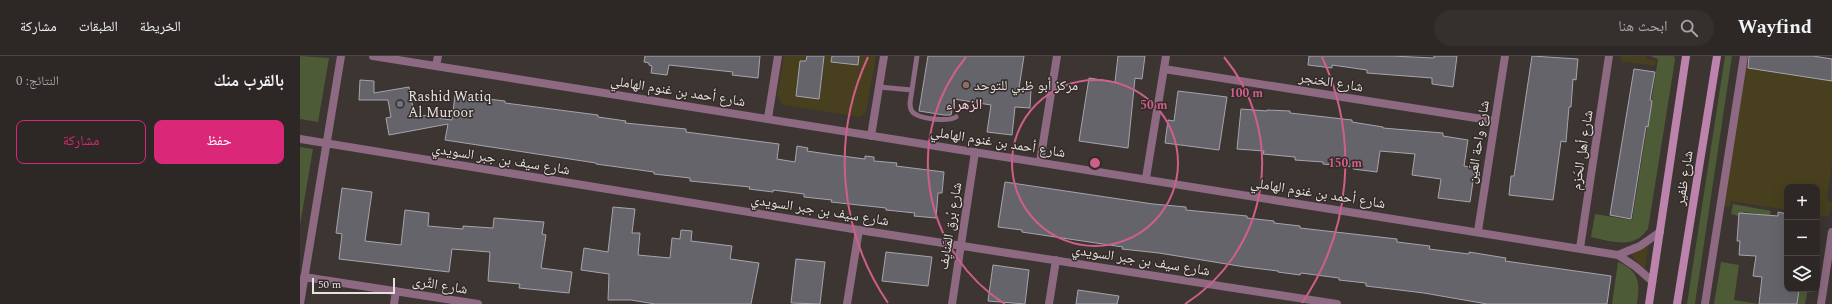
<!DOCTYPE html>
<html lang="ar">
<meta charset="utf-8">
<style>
body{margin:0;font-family:Spectral,"Noto Naskh Arabic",serif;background:#35302e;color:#f1f3f6;direction:rtl}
.controls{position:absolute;right:12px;bottom:12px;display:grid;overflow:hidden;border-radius:8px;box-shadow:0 4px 16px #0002}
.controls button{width:36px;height:36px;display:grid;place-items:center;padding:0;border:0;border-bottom:1px solid #484443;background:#2d2826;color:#f1f3f6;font:20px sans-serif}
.scale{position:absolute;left:12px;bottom:10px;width:83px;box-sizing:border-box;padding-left:4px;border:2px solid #e7e2e0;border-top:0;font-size:11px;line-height:14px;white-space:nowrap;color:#e7e2e0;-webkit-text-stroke:3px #322b28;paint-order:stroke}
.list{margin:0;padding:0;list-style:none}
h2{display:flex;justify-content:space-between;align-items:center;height:52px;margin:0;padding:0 16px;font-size:17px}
h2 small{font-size:13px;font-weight:400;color:#a7a6a7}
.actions{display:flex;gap:8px;padding:12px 16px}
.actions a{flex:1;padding:9px 0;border:1px solid #db2777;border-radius:8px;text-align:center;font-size:14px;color:#db2777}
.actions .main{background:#db2777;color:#fff}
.icon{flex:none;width:22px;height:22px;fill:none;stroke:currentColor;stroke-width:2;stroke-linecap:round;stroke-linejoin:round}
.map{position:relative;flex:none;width:1532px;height:248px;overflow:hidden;direction:ltr}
header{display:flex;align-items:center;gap:24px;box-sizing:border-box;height:56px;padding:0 20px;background:#2d2826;border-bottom:1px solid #484443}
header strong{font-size:19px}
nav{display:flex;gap:22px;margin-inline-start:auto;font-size:14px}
.search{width:280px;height:36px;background:#35302e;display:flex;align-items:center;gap:10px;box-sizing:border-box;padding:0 14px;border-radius:22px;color:#a7a6a7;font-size:15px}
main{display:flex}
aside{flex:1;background:#2d2826}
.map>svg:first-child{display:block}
</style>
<header>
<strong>Wayfind</strong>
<div class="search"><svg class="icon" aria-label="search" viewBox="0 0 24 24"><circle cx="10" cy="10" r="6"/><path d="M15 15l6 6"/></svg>ابحث هنا</div>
<nav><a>الخريطة</a><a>الطبقات</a><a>مشاركة</a></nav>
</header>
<main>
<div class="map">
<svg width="1532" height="248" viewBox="0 0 1532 248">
<rect width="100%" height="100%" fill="#3c3532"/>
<path fill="#4e5b37" d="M0 0 29 2 18 66 0 63Z
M1350 0H1374L1375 4 1348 173C1345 176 1342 180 1339 182 1326 191 1305 184 1291 181L1295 158 1332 164 1358 3Z
M1425 0H1432L1395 248H1387Z
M0 91 13 93 0 169Z
M1433 148 1471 155 1470 159 1487 162 1444 156 1443 161 1431 158Z
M1318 206C1340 215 1340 227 1337 248H1312Z
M1421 206 1439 209 1434 244 1459 248H1414Z
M1492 233H1508L1505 248H1489Z"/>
<path fill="#473f1e" d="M484 0H576L566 56 560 61 483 49 477 39Z
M1320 0H1347L1346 3 1356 4 1355 10 1321 5Z
M1446 9 1532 23V107L1527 142 1532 148 1530 157 1527 160 1517 159V131H1487V154L1431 145 1430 151 1424 150Z
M1349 188 1345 213 1331 199Z"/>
<path fill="#65646b" stroke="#a6a4ac" d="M345 0H460L458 22 432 19 433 16 369 9 367 19 351 17 352 10 349 9V7L344 6Z
M507 0H524L519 43 496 40 500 5H506Z
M532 0H559L558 9 531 6Z
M628 0H724L719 32 731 33 730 52 715 51 712 79 687 76 691 49 654 43 651 59H644L619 55Z
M818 0H845L842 23 835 22 828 92 779 85 789 22 815 26Z
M1009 0H1092L1134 2V0H1157L1153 31 1132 28V22L1067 17V14L1032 9V12L1008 9Z
M1232 0 1278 3 1276 24 1273 23 1271 51H1269L1266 86 1261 85 1253 144 1209 139 1211 120H1214Z
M1449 0H1513L1532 3V25L1448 12Z
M1334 13 1355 16 1350 44 1352 45 1348 71 1346 70 1331 163 1310 159Z
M60 24 74 25V37L109 31 115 62 135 57 136 62 152 64 155 39 205 45V47L298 59V61L326 65 325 67 386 73V76L479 88 477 103 495 106 497 90 508 92 507 95 534 99 565 103V100L574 101V105L597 107 596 110 644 116 642 137H638L636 162 614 160 615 157 586 154V152L531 146 532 144 504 141V138L473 134V136L449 133 450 131 390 125V122L354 118V116L296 108V107L145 84 148 68 89 79 86 62 91 61 88 44H59Z
M878 35 927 41 919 94 865 87 868 64 874 65Z
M941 53 967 55V54L990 55V57L1052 64V66L1083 71V72L1143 77V80L1168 84 1164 110 1175 112 1170 146 1138 142 1141 123 1112 119 1115 98 1080 95 1077 116 1053 113V111L1023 108V106L995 104V101L963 98 964 95 937 93Z
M705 126 853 148 886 151V154L947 160V162L974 165V167L1000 170V172L1097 183V186L1130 190 1129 193 1169 198V196L1206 202 1205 205 1311 220 1307 248H1187L1124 237 1066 230V227L1039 224V222L1001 217 1000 219 978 216V215L945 211 859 197 822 193 823 191 722 176V174L698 171Z
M42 132 72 136 65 185 101 189 105 154 129 157 128 170 163 173V170L193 172 194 162 244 166 242 178 246 179 241 212 272 216 269 237 219 232 220 228 188 225 190 196 152 193 149 216 39 203 42 178 36 177Z
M313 151 335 153 332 177H340L338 199 370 202 372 182 380 183 381 174 392 175 391 185 432 190 430 203 459 207 451 248H355L331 244H308L309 218 281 214 284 192 308 196Z
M1478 156 1487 158V233H1499L1497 248H1459L1462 221 1453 220 1456 200 1439 199 1440 185H1437L1439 157 1478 160Z
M586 196 632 201 628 230 582 225Z
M496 203 525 206 520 248 491 247Z
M693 209 729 214 725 248 688 245Z
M778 234 819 240 817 248H776Z"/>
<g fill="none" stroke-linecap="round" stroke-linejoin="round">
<path stroke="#8d6982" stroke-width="5" d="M617 0 610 47C610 51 611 56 615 58 623 63 648 66 656 61
M579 31 612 34"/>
<path stroke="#8d6982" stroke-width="8" d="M73 0 1318 199 1336 211 1352 225
M136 10 138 0
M864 13 1195 65
M468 62 478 0
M571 80 584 0
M0 83 559 174 1037 248
M740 106 757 0
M846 122 866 0
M1178 175 1205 0
M1280 192 1309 0
M1318 199 1340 190 1360 176
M4 221 178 248
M0 248 41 0
M94 248 96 235
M547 248 559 174
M652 248 675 96
M749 248 756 204
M1405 248 1444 0
M1521 248 1532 176"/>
<path stroke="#bc84ac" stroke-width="8" d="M1349 248 1386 0
M1377 248 1417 0"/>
</g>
<g fill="none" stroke="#cf5f8a" stroke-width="2">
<circle cx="795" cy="107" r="83"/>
<path d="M705 248A167 167 0 0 1 666 1M924 1A167 167 0 0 1 885 248"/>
<path d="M588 247A250 250 0 0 1 568 1M1022 1A250 250 0 0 1 1002 247"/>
</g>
<circle fill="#8d6e63" stroke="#322b28" stroke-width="1.5" cx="666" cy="29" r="4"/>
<circle fill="#6b7280" stroke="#322b28" stroke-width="1.5" cx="100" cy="48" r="4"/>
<g text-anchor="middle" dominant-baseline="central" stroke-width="3" stroke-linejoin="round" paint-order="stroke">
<g font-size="14" fill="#e7e2e0" stroke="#322b28">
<text transform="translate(1031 26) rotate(9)">شارع الخنجر</text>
<text transform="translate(378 35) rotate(9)">شارع أحمد بن غنوم الهاملي</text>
<text transform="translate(698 86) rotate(9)">شارع أحمد بن غنوم الهاملي</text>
<text transform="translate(1178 86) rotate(-81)">شارع واحة العَين</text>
<text transform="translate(1282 94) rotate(-81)">شارع أهل الحَزم</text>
<text transform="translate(201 103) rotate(9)">شارع سيف بن جبر السويدي</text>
<text transform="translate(1384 122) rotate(-81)">شارع ظفير</text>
<text transform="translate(1018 137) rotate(9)">شارع أحمد بن غنوم الهاملي</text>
<text transform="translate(520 154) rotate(9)">شارع سيف بن جبر السويدي</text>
<text transform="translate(650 170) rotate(-81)">شارع بُرق المَنايِف</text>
<text transform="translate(841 204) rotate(9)">شارع سيف بن جبر السويدي</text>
<text transform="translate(140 229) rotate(9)">شارع الثَّرى</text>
</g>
<g font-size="14" fill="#e7e2e0" stroke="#322b28" text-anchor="start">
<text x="674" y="29">مركز أبو ظبي للتوحد</text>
<text x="108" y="40">Rashid Watiq<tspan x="108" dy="16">Al Muroor</tspan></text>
</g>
<g font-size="15" fill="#ffcfe4" stroke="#322b28">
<text x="664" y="48">الزهراء</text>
</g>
</g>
<circle cx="795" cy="107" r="6" fill="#cf5f8a" stroke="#322b28" stroke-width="2"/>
<g font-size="12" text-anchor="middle" font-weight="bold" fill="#cf5f8a" stroke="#322b28" stroke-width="3" stroke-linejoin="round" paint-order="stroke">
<text x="946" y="41">100 m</text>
<text x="854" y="53">50 m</text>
<text x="1045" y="111">150 m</text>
</g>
</svg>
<div class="controls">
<button>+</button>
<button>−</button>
<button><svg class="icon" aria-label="layers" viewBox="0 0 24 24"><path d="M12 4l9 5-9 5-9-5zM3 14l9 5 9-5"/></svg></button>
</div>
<div class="scale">50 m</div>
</div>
<aside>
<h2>بالقرب منك<small>النتائج: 0</small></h2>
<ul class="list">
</ul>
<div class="actions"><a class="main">حفظ</a><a>مشاركة</a></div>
</aside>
</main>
